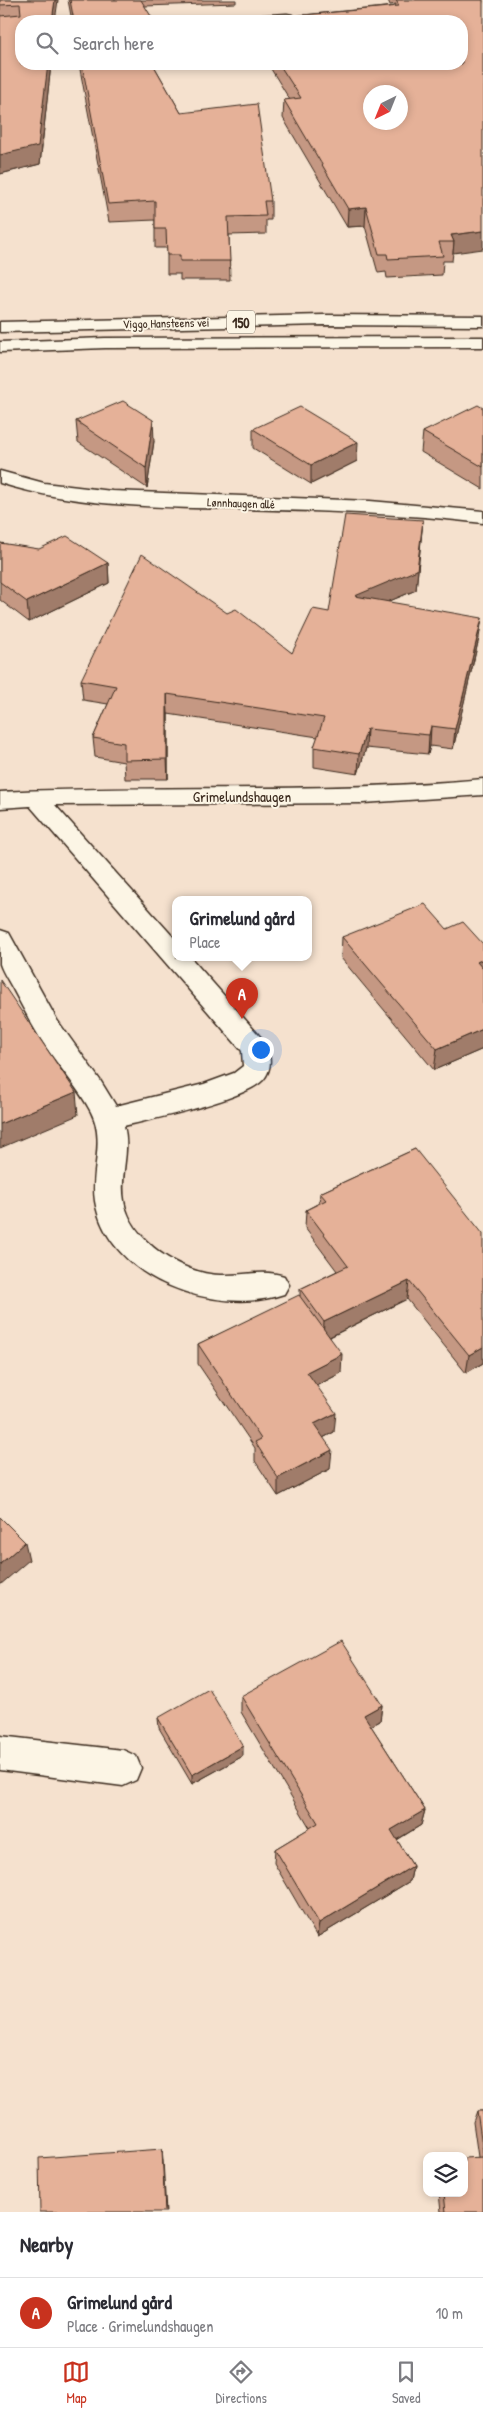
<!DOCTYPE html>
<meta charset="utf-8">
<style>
body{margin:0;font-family:"Patrick Hand",sans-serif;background:#f7f7f7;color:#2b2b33}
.controls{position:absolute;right:15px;bottom:15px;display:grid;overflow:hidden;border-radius:10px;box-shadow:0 2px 8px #0003}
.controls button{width:45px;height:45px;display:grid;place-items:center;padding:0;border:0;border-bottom:1px solid #e1e1e2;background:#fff;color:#2b2b33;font:25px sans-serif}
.compass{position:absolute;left:363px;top:85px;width:45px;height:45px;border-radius:50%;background:#fff;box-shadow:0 2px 8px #0003;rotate:223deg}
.you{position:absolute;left:260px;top:1049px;width:18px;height:18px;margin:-12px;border:4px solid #fff;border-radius:50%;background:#1a73e8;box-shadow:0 0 0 8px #1a73e833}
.badge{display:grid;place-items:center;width:32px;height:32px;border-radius:50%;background:#c8321e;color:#fff;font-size:16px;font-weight:700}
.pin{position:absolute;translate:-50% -41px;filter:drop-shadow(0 1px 2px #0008)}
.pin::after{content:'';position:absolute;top:26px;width:18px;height:15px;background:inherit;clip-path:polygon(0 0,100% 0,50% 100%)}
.popup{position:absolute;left:172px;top:896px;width:140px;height:65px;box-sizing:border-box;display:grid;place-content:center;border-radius:10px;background:#fff;filter:drop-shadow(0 1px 4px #0005);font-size:16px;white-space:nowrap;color:#7c7c81}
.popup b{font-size:19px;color:#2b2b33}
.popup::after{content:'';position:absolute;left:50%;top:100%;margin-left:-10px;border:10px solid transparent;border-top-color:#fff}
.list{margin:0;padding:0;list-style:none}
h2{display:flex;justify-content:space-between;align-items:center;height:65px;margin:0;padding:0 20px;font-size:21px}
h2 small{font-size:16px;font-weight:400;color:#7c7c81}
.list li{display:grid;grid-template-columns:32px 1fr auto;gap:15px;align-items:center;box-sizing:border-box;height:70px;padding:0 20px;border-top:1px solid #e1e1e2}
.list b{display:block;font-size:19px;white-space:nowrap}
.list p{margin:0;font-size:16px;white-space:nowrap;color:#7c7c81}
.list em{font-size:16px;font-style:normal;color:#7c7c81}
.icon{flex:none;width:28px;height:28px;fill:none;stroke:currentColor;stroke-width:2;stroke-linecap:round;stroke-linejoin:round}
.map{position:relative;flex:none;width:483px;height:2212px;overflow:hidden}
.search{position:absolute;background:#fff;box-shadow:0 2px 8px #0003;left:15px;right:15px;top:15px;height:55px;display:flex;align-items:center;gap:12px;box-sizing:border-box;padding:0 18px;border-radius:20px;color:#7c7c81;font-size:19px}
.sheet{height:135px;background:#fff}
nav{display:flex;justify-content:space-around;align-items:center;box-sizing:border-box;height:70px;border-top:1px solid #e1e1e2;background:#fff;font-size:14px;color:#7c7c81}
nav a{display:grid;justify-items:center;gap:2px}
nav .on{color:#c8321e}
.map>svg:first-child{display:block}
</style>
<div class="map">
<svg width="483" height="2212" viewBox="0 0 483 2212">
<rect width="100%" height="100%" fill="#f5e1ce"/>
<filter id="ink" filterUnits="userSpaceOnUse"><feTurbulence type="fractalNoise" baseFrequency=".02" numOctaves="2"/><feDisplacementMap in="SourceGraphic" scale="10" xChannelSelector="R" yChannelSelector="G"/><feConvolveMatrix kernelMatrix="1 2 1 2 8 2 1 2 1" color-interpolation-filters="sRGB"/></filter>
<g filter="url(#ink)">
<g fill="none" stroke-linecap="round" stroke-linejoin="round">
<defs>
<path id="minor" d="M287 14 292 15 294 18 292 21H230L237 17Z
M0 471 44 483 112 491 370 501 483 511V523C401 513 319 511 237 509 158 507 76 507 0 483Z
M483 779V795L363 803 55 805 176 940V958H191L264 1041C271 1053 273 1069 263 1080 244 1100 153 1119 124 1126 131 1151 119 1176 124 1201 131 1241 182 1274 220 1275 242 1276 264 1269 284 1276L289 1285 284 1294C217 1317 108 1280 95 1201 90 1171 106 1142 91 1112 79 1089 61 1069 46 1047 34 1029 24 1010 14 991 10 983 3 973 0 964 0 954 0 940 0 930L9 933 57 1020 100 1080 116 1106 204 1084 234 1073 243 1066 242 1051 30 806 0 808V792C161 784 322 794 483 779Z
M0 1736 123 1750 136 1756 141 1768 136 1780 123 1786 0 1770Z"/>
<path id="highway" d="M324 315 483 316V326L324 325 0 332V322Z
M483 337V347L105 348 0 352V342L105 338Z"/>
</defs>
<use href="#minor" stroke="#3b2a1e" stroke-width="3"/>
<use href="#highway" stroke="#3b2a1e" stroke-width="3"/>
<use href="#minor" fill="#fcf5e5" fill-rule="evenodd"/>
<use href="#highway" fill="#fcf5e5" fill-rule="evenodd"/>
</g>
<path fill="#c59883" stroke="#3b2a1e" d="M0 0H58L21 64H51L40 164 0 174Z
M68 0H236V3L144 6 154 21H72Z
M388 0H483L452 261H443L442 275 387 278 386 272 378 273 365 226 347 227 283 118 284 100H290L268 64H462V21H251V20L395 6 396 4 390 5Z
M79 64H153L181 113 271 201V220H266V234L229 235 230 280H180V274H167V248H155V220L109 222Z
M483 408V489L421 452 423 432Z
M76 421 154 441 147 488 78 442Z
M253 429 357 461 311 484 253 448Z
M423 520 416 590 387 602 479 638 453 749 430 746 428 754 366 748 358 774 314 767V747L318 737 168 714V779H125L124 762 95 757 93 738 108 704 83 700 81 680 227 613 292 653 329 612Z
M0 543 108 563 109 583 29 622 0 600Z
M447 929 483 944V1049L434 1070 341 958 342 937Z
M415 1149 483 1363 466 1373 407 1299 330 1337 341 1373 316 1386 334 1432 323 1438 330 1469 278 1496 255 1461V1448L198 1364V1344L300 1296V1289L337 1271 305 1228 306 1210 319 1203 320 1193Z
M241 1696 382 1705 380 1721 371 1726 425 1810 421 1825 397 1840 413 1866 410 1881 317 1937 274 1863 275 1849 310 1828 241 1712Z
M158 1718 243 1756 192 1784 159 1728Z
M477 2111H483V2212H441L439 2193H464L478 2157 473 2122Z"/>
<path fill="#a07c6a" stroke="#3b2a1e" d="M55 0H58L55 21H52Z
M48 64H51L40 164 0 174V155Z
M366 207 365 226 347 227 348 209Z
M483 231V249L453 253 454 242 451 235Z
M153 420 154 441 147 488 146 468Z
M358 442 357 461 311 484V465Z
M423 520 416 590 354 616 355 596Z
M108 563 109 583 29 622 27 602Z
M482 618 479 638 453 749 455 729Z
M167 694 168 714V779L167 759Z
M431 726 430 746 428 754 429 735Z
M367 729 366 748 358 774 359 754Z
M483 959V979L477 962Z
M483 1029V1049L434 1070 437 1049Z
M76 1092 78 1115 0 1148V1124Z
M409 1281 407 1299 323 1340 324 1322Z
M483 1347V1363L466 1373 469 1355Z
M342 1354 341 1373 306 1391 307 1372Z
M336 1413 334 1432 313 1443 314 1424Z
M332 1450 330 1469 278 1496V1478Z
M25 1542 29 1560 0 1585V1564Z
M382 1705 380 1721 362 1731 364 1715Z
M243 1746V1756L192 1784V1775Z
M425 1810 421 1825 388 1845 391 1830Z
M413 1866 410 1881 317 1937 319 1923Z
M162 2149 163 2160 166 2212H165Z"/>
<path fill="#e5b198" stroke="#3b2a1e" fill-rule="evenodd" d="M0 0H55L52 21H21V64H48L38 146 0 155V16L21 14 20 4 0 5Z
M70 0H141L154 21H74Z
M396 0H483V231L451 235 454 242H439L443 256 388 259 387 254H379L366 207 348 209 284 100 301 98 279 64H462V21H252L251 20 399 6ZM370 92H400V122H370Z
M82 64H153L181 113 257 104 271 201H264L266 216 228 217 230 261H180V255H167L166 229H155V201L108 204Z
M123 401 153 420 146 468 76 421Z
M478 405 483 408V467L423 432Z
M300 407 358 442 311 465 253 429Z
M345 515 423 520 417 570 355 596 482 618 455 729 431 726 429 735 367 729 359 754 314 747 324 718 167 694V759L124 760V743L93 738 116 686 81 680 142 554 227 613 236 609 292 653 313 609 329 612Z
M67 536 108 563 27 602 0 582V543L39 549Z
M425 904 447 929 463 922 483 944V959L477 962 483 969V1029L437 1049 342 937Z
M0 980 76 1092 0 1124Z
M415 1149 483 1234V1347L469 1355 409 1281 324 1322 300 1289 348 1266 306 1210 326 1200 320 1193Z
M299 1295 342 1354 307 1372 336 1413 314 1424 332 1450 278 1478 255 1442 261 1439 198 1344Z
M0 1517 25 1542 0 1564Z
M341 1641 382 1705 364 1715 425 1810 391 1830 413 1866 319 1923 275 1849 318 1823 241 1696Z
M209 1689 243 1746 192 1775 158 1718Z
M477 2111H483V2152Z
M162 2149 165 2212H40L39 2158Z
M483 2157V2212H446L444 2193H464V2158Z"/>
</g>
<g text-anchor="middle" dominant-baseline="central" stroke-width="4" stroke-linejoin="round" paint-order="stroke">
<g font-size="12" fill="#3b2a1e" stroke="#fcf5e5">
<text transform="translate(166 323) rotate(-1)">Viggo Hansteens vei</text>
<text transform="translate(241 503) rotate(2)">Lønnhaugen allé</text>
</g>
<rect fill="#fcf5e5" stroke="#75675a" stroke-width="1" x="227" y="310.5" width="28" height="23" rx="4"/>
<g font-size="14" font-weight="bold" fill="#3b2a1e">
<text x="241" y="322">150</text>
</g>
<g font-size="15" fill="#3b2a1e" stroke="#fcf5e5">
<text x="242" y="796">Grimelundshaugen</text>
</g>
</g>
</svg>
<div class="controls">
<button><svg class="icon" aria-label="layers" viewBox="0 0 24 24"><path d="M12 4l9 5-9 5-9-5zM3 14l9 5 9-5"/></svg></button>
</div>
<svg class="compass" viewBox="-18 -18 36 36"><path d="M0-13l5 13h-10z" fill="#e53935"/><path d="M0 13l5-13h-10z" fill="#7c7c81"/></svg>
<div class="you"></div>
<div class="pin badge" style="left:242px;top:1019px">A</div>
<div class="popup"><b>Grimelund gård</b>Place</div>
<div class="search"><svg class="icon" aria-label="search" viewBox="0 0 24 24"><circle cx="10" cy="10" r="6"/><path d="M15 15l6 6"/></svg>Search here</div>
</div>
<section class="sheet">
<h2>Nearby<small></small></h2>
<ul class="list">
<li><span class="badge">A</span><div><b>Grimelund gård</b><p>Place · Grimelundshaugen</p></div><em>10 m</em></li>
</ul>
</section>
<nav>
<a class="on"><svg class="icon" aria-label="map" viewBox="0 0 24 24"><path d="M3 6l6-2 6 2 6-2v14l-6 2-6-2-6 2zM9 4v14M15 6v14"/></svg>Map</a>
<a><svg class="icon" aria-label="directions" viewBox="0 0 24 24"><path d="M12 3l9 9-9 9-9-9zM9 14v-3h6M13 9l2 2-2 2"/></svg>Directions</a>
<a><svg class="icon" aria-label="saved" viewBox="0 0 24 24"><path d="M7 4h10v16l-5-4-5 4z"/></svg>Saved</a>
</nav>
